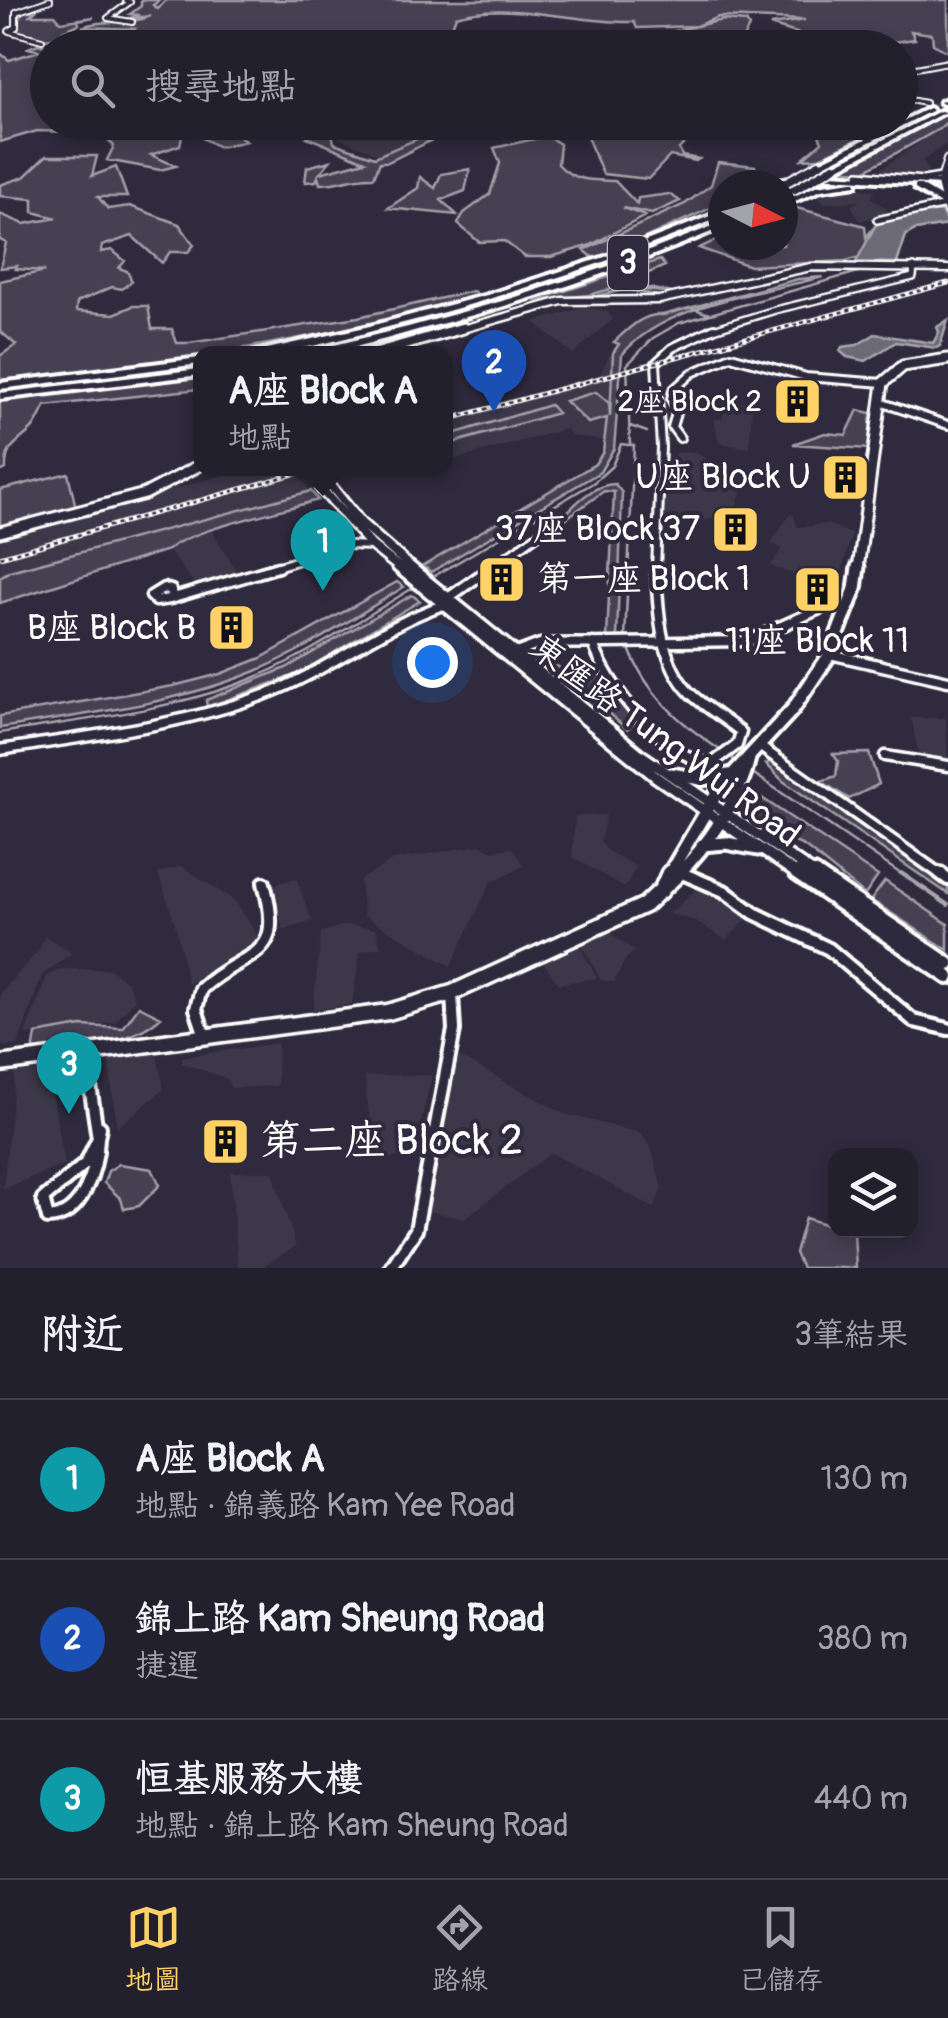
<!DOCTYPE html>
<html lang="zh-TW">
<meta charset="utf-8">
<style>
body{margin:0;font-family:Pangolin,"LXGW WenKai TC",sans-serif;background:#2b2836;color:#f1f3f6}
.controls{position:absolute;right:30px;bottom:30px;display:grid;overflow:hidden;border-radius:20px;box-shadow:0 5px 15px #0003}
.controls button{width:90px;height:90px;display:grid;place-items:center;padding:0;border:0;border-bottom:2px solid #403e4a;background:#23202e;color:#f1f3f6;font:50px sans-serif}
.compass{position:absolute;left:708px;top:170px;width:90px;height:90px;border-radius:50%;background:#23202e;box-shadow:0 5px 15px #0003;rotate:96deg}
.you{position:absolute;left:432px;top:662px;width:35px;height:35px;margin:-25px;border:8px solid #fff;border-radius:50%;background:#1a73e8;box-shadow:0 0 0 15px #1a73e833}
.badge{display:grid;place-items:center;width:65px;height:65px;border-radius:50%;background:#ffd166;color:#fff;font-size:32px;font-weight:700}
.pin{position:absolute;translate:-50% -82px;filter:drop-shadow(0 2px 5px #0008)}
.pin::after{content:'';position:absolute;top:52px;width:35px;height:30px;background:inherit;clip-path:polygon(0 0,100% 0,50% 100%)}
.popup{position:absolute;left:193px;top:346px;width:260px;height:130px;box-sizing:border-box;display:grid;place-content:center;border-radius:20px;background:#23202e;filter:drop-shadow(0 2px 8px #0005);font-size:32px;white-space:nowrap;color:#a3a3aa}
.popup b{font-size:38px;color:#f1f3f6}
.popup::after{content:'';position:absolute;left:50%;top:100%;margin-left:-20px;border:20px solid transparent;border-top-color:#23202e}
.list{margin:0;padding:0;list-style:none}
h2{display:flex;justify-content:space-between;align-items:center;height:130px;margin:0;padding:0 40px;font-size:42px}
h2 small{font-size:32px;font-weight:400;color:#a3a3aa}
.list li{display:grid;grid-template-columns:65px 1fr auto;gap:30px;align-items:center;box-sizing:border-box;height:160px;padding:0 40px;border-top:2px solid #403e4a}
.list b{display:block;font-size:38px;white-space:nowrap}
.list p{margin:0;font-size:32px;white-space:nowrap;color:#a3a3aa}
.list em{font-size:32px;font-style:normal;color:#a3a3aa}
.icon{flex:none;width:55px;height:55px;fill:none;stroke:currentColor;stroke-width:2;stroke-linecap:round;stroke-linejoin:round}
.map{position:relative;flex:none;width:948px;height:1268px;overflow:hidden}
.search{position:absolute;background:#23202e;box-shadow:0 5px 15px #0003;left:30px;right:30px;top:30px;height:110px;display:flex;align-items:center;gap:25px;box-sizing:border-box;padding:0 35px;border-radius:55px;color:#a3a3aa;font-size:38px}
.sheet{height:610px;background:#23202e}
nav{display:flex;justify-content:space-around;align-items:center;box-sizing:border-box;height:140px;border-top:2px solid #403e4a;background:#23202e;font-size:28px;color:#a3a3aa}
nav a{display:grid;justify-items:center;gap:5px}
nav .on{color:#ffd166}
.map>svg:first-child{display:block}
</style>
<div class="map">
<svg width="948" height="1268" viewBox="0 0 948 1268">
<rect width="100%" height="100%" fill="#2f2a3d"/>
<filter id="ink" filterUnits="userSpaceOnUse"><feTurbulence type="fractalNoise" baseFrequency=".01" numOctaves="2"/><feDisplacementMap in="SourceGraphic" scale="20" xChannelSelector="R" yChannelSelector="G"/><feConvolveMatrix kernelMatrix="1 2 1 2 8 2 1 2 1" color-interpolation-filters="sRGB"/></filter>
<g filter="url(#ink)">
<path fill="#3c3749" d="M444 123 452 126 378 154 333 136 372 123Z
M948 124V143L923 160 930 176 890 175 879 170Z
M852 189 876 190 871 198 888 209 885 214 860 221 851 205 860 201 824 203 819 196Z
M584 307 607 311 613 319 573 354 534 322Z
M609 355H613L605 441 573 436 566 429 446 462V417L595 376 601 373Z
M741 402H751L752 407 749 448 719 443 714 419H722L726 404 735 407Z
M695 452 722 468 741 492 737 506 723 516 662 530 666 473 675 453Z
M245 469H293L311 491 87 549 0 577V537Z
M790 514 794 515 797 527 827 524 852 534 839 580 829 587 770 566 782 549 771 543Z
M212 531 238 573 196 586 168 550 173 544Z
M911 718H946L948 762 920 760Z
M606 815 600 842 607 851 636 866 625 888 572 857 575 816Z
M480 845 492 851 512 848 524 866 491 882 451 966 364 916 360 880 393 860Z
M181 866 235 901 260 939 188 984 175 923 158 873Z
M296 878 312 921 284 930 269 886Z
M695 890 718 895 749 917 726 940 695 921 670 914Z
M345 925 376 929 381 947 360 952 352 1004 313 1010 321 932Z
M607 931 635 951 626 959 614 982 601 980 582 945Z
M45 936 72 953 42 975 18 1045 0 1046V994L39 950Z
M578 943 597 978 559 984 542 961Z
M61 969H110L128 983 135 1000 115 1022 25 1035 47 976Z
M278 1043 277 1086 230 1088 228 1079 182 1063V1057Z
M156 1051 164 1089 117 1128 108 1058Z
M456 1055 565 1114 640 1133 651 1147 662 1188 654 1208 551 1153 464 1219 429 1211Z
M48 1071 65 1164 3 1189 15 1073Z
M432 1075 413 1156 381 1159 367 1105 365 1076Z
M230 1172H273L296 1246 260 1268H238Z"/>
<path fill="#464152" stroke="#a2a0a8" stroke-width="2.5" d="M141 0H160L153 5 158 9 166 0H948V52L933 44 932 34 911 31 915 39 871 45 846 37 819 40 770 25 805 20 718 17 696 26 637 28 634 22C576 24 511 0 456 16L449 34 493 47 55 48 81 44V39L132 33 135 29 82 27C104 18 127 26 151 16L127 19 140 15 130 14 141 6Z
M37 9 30 15H55L61 22 94 17 78 20 79 24 63 31 61 38 36 39 13 32 23 12Z
M722 20 746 22 749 27 742 40 733 42 739 47 650 46 667 33Z
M38 44 49 47 48 122 282 123 234 132 246 141 219 147 199 136 202 132 182 136 180 145 151 155 176 166 160 170 107 160 114 146 101 133 37 131 0 142V53L9 60 39 51 28 48Z
M948 113V121L939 129 864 171 841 169Z
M331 122 363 123 332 133 334 143 375 157 419 138 430 141 388 162H380L374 177C353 176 340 184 320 184L318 177 316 181 305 182 307 167 330 161 320 173 365 161 307 137Z
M581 123H660L662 130 684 144 679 149 682 156 699 159 696 161 670 156 648 179 603 174Z
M856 123H890L819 158 802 159 822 142 819 135 854 128Z
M539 138H550L560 144 558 164C574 182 592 180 615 181L637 204 638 198 669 194 680 201 652 214 623 208 645 216 591 245 551 257H525L504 241 479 242 458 224 464 213 490 194 500 163 494 148Z
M46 156H97L92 176 116 167 127 197H98L108 209 130 206 179 224 194 245 188 252H170L162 263 132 236 102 246 101 252 112 250 125 261 119 268 127 271 132 281 122 289 112 287 77 302 76 311 114 314 133 306H148L152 329H172L177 343H189L358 317 473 291 480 296C321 340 164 365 0 380V356L16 345 0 331V281L45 271 15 269 17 266 0 268 6 243 0 240V214L24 224 57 218 33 212V199L0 196V185L24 177Z
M718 162 755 166 757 176 770 178 748 185H723V201L709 209 596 260 584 250 685 204 711 185Z
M470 169 465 191 441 200 457 215 388 208 418 188 420 177 435 188 441 174Z
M789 206 865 226 866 237 875 226 938 211 947 225 915 230 906 235 897 263 878 250 856 262 860 257 846 261 750 266 699 248 723 237V245H783V209Z
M660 260 665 266 625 283 672 293 618 287 589 295 534 301Z
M823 277C762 293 663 304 622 355L614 448 600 472 431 572 423 566 595 464 603 452 607 418 588 423 565 401 596 392 609 403 610 417 613 353 619 344 614 342C627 330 644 312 663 315L798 279Z
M200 377V389L45 406C41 413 37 424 32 429 18 443 5 446 6 469L0 472V401Z
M550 405 557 413 446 445V436Z
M858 410 871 413 869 449 793 444 825 433 846 435Z
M68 473 76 508 0 526V490Z
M615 484 622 493 617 637 607 638 614 492 604 491 550 530C568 512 589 484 615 484Z
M311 491 318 500C288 509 185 531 168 550L0 603V577L10 571Z
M397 582 404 587C356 616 308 649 256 671 176 704 85 714 0 728V716L173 686 220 674 261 658Z
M412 595 420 601 298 674 207 707 206 700 286 668Z
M537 654 568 673 594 665 635 723 627 729 564 676 531 657Z
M869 753 879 784 849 799 821 781 836 776 838 761 833 754Z
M772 761 783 763 948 882V894L783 781 766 764Z
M750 790 878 876 865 895 804 846 780 836 744 812 742 805Z
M885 881 948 924V950L871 900Z
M139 1006 161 1017C123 1051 80 1039 33 1053L36 1034 81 1026 123 1028Z
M119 1164 152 1169 160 1185 139 1206 124 1209 121 1199 104 1183 108 1171Z
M805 1218 854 1233 856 1268H802L795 1253Z"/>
<path fill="#6d6a77" stroke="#a7a6ad" stroke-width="2.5" d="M923 211 942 212 947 225 915 230 906 235 897 263 856 262 875 226 887 218Z
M948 320 940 346 936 348 896 342 866 361 847 357 840 351 842 347 857 345 875 334 933 343 939 332 937 327Z"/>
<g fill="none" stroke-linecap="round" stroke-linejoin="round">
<path stroke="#a7a6ad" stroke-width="2.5" d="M597 296 626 289 658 296
M692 308 709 314
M630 426 647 432
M429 579 593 483 612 466 621 444 628 445
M625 638 634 445H630L627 365 653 338 679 323 865 270
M628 646C648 700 689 730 736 761
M0 733C78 720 160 712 235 685 300 662 359 620 418 585
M751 772 904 876"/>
<path stroke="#a7a6ad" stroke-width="4" d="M901 873 948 905"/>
<path stroke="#443f50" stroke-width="4" stroke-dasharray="4 2.5" stroke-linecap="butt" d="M925 103 948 107"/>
<path stroke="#443f50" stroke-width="8" stroke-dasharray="8 4" stroke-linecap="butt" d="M307 468 321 489
M319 468 331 486"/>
<defs>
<path id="minor-far4" d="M126 0 130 2 108 18 132 22
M42 40 9 31 16 27V12L50 0
M900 71 948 62
M900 98 925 103"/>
<path id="minor-far3" d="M859 174 923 180 941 177
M877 220 946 205
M707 331 775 310 913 277 914 267"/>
<path id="minor-far2" d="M880 402 948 425
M680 438 672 427 677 410 671 399 673 390 692 373 731 356 806 377 883 383
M269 569 350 545 372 546
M489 569 547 528
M656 569 661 447 656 363 672 348 714 328"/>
<path id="minor-far1" d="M172 595 171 590 164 588 151 596 156 601 170 599 278 567
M448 598 492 567
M593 643C606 685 665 758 711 764L737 745 741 732C725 719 706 708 691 694 659 662 658 609 656 567
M516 653 540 644 748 641 831 604 847 608
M830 654 948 681
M759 746 943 876
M0 750C88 736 180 726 264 695 327 672 379 627 443 605
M885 756 948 766
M682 873 688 876"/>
<path id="minor" d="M682 873 724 891 754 913 829 949 914 1021 948 1029
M940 873 948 879
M205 1036 196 1009 201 989C247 946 286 965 264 883
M85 1053 98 1138
M98 1138C97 1168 83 1217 48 1218L43 1199 86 1163Z
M98 1138 100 1127
M391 1268 416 1230 454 1030 452 994"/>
<path id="tertiary-far2" d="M331 486 361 523 413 569
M321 489 372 546 401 569"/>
<path id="tertiary-far1" d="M398 567 656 777 800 876
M410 567 641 755 818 876"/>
<path id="tertiary" d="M796 873 948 977
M814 873 948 964"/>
<path id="secondary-far3" d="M455 331 562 301 659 300 811 267 948 269"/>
<path id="secondary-far2" d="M372 354 463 328
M0 532 145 494 200 465
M858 569 883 383 903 366 948 359"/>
<path id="secondary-far1" d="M671 774 701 779 729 775
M702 845 726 843 758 849
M668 876 720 788 793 709 830 654 855 589 858 567
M676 876C707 847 740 798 749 758"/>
<path id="secondary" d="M661 891 669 873
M0 1064 388 1012 452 993 645 905 679 873"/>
<path id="primary" d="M948 160 941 183 948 211"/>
<path id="motorway" d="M948 98V102L943 104 940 102Z
M929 108 932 110 931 111 822 166 815 164Z
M940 111 945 112 837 169 830 167Z
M816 173 941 181 945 183 941 185 816 177 770 185H753Z
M853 181H856V185L821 190 783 206V201L816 186Z
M915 185H921L948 201V204L942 205 915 189Z
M723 211V216C614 261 503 298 388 327 342 339 292 354 245 354L370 326 487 295 605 257Z
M723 222V227C626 268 527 302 425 328 384 339 340 354 298 354L408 327 513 298 618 263Z
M200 358V364L0 389V383Z
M200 369V375L0 399V393Z"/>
</defs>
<use href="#minor-far4" stroke="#fff" stroke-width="8"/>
<use href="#minor-far3" stroke="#fff" stroke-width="10"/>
<use href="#minor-far2" stroke="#fff" stroke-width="12"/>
<use href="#minor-far1" stroke="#fff" stroke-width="15"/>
<use href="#minor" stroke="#fff" stroke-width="18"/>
<use href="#tertiary-far2" stroke="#fff" stroke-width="14"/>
<use href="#tertiary-far1" stroke="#fff" stroke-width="16"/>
<use href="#tertiary" stroke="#fff" stroke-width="20"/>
<use href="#secondary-far3" stroke="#fff" stroke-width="11"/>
<use href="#secondary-far2" stroke="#fff" stroke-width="15"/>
<use href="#secondary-far1" stroke="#fff" stroke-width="19"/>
<use href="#secondary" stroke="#fff" stroke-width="21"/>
<use href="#primary" stroke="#fff" stroke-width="12"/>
<use href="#motorway" stroke="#fff" stroke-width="8"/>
<use href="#minor-far4" stroke="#2f2a3d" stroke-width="4"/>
<use href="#minor-far3" stroke="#2f2a3d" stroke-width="5"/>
<use href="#minor-far2" stroke="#2f2a3d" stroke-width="6"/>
<use href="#minor-far1" stroke="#2f2a3d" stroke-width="8"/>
<use href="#minor" stroke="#2f2a3d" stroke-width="10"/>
<use href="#tertiary-far2" stroke="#2f2a3d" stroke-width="8"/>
<use href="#tertiary-far1" stroke="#2f2a3d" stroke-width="9"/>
<use href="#tertiary" stroke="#2f2a3d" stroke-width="12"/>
<use href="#secondary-far3" stroke="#2f2a3d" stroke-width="6"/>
<use href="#secondary-far2" stroke="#2f2a3d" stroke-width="9"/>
<use href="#secondary-far1" stroke="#2f2a3d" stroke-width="11"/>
<use href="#secondary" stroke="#2f2a3d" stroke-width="14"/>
<use href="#primary" stroke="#2f2a3d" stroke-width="8"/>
<use href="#motorway" fill="#2f2a3d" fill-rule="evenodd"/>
<defs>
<path id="rail" d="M446 420 948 283
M0 557 315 468"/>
</defs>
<use href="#rail" stroke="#fff" stroke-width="5"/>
<use href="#rail" stroke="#2f2a3d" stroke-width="2.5" stroke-dasharray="4" stroke-linecap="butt"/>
<defs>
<path id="motorway-bridge" d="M781 185 819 164
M795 189 834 167"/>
</defs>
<use href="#motorway-bridge" stroke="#fff" stroke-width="12" stroke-linecap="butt"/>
<use href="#motorway-bridge" stroke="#2f2a3d" stroke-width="8"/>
</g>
</g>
<defs>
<symbol id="building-square" viewBox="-11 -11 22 22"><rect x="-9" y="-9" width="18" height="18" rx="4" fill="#ffd166" stroke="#2f2a3d"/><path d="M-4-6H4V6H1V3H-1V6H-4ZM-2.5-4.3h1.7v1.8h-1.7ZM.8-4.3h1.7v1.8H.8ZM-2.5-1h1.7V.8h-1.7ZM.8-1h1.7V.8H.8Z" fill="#111"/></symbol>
</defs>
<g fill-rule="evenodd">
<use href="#building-square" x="770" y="374" width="55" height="55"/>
<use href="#building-square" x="818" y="450" width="55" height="55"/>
<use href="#building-square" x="708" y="502" width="55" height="55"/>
<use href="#building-square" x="474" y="552" width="55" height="55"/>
<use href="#building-square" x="790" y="562" width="55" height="55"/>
<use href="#building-square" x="204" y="600" width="55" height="55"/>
<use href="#building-square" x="198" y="1114" width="55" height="55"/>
</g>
<g text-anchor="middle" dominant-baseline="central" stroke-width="8" stroke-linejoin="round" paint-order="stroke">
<g font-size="30" fill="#fff" stroke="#2f2a3d" text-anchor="end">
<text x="762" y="401">2座 Block 2</text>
</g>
<rect fill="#2f2a3d" stroke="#c1bfc5" stroke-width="2.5" x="608" y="236" width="40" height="54" rx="8"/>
<g font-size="32" font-weight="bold" fill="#fff">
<text x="628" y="263">3</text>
</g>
<g font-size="35" fill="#fff" stroke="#2f2a3d" text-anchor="end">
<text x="811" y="477">U座 Block U</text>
<text x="700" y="529">37座 Block 37</text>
<text x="537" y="579" text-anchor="start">第一座 Block 1</text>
<text x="196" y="628">B座 Block B</text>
<text x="817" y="641" text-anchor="middle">11座 Block 11</text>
</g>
<g font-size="35" fill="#fff" stroke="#2f2a3d">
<text transform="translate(665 741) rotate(37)">東匯路 Tung Wui Road</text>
</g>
<g font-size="42" fill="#fff" stroke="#2f2a3d" text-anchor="start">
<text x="260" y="1141">第二座 Block 2</text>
</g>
</g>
</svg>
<div class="controls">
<button><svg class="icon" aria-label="layers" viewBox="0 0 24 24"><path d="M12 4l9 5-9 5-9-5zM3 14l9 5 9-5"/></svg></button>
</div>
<svg class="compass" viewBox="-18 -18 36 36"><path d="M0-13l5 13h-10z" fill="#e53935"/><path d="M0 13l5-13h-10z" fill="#a3a3aa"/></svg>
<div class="you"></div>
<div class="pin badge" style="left:323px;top:591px;background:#0f9aa8">1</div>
<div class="popup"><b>A座 Block A</b>地點</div>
<div class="pin badge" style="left:494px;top:412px;background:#1a4fb4">2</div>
<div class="pin badge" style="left:69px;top:1114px;background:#0f9aa8">3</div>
<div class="search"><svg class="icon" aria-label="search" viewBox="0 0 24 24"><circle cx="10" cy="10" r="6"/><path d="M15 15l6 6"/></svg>搜尋地點</div>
</div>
<section class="sheet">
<h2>附近<small>3筆結果</small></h2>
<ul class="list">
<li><span class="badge" style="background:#0f9aa8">1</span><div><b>A座 Block A</b><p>地點 · 錦義路 Kam Yee Road</p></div><em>130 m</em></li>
<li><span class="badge" style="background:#1a4fb4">2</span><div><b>錦上路 Kam Sheung Road</b><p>捷運</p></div><em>380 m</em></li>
<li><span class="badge" style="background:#0f9aa8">3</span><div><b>恒基服務大樓</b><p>地點 · 錦上路 Kam Sheung Road</p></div><em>440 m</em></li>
</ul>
</section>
<nav>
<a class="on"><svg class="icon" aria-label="map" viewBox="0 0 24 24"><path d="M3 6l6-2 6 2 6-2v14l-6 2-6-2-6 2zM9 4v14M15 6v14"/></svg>地圖</a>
<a><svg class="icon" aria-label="directions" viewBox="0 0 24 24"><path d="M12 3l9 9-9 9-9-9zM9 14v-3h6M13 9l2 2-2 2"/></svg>路線</a>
<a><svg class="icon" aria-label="saved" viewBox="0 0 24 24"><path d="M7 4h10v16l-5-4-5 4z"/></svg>已儲存</a>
</nav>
